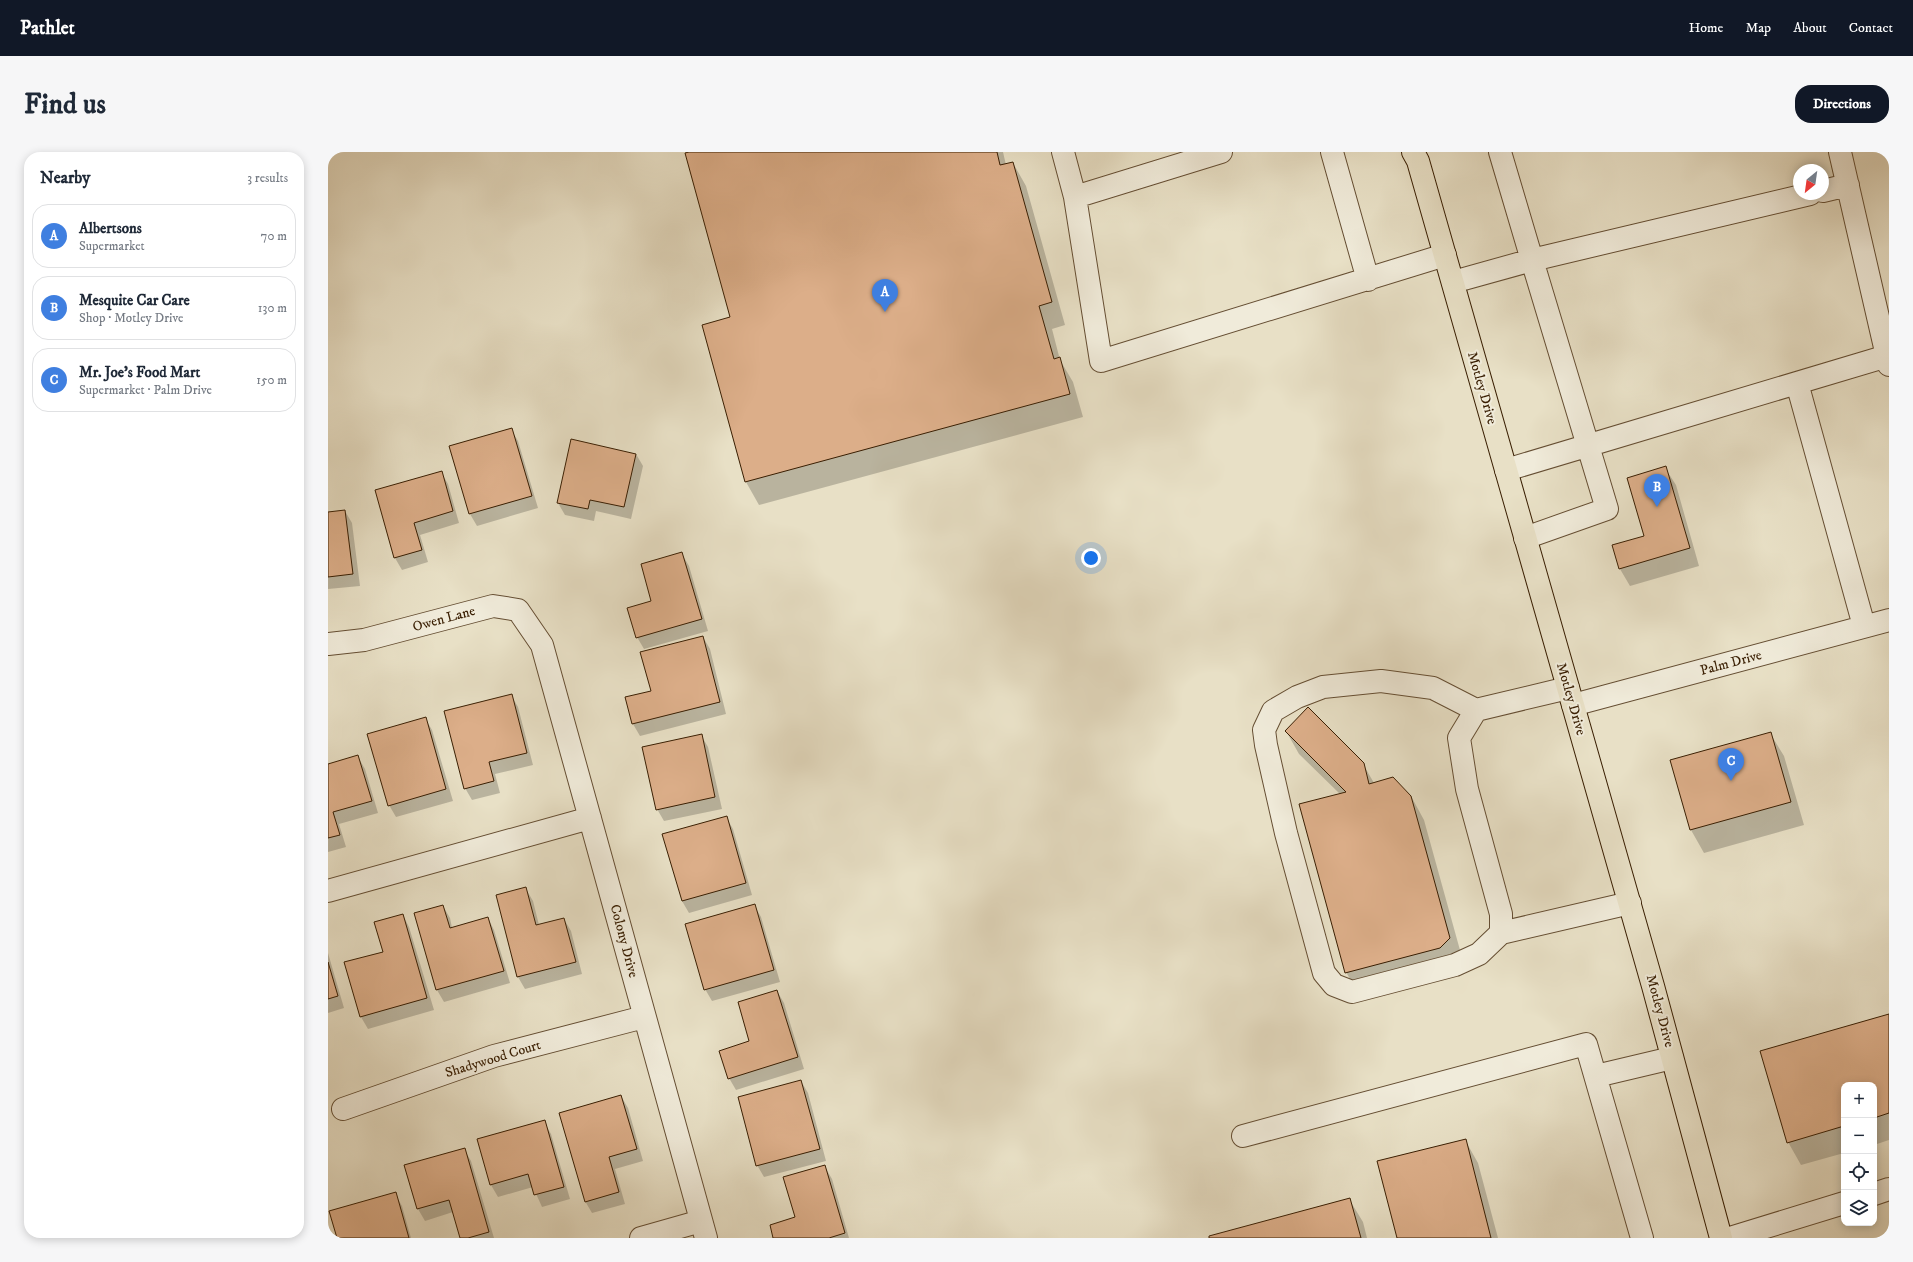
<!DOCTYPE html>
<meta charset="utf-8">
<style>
body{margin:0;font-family:"IM FELL DW Pica",serif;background:#f6f6f7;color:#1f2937}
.controls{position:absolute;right:12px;bottom:12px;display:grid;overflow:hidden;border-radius:8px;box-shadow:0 2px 10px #0003}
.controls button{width:36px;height:36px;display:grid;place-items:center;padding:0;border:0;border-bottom:1px solid #e0e1e3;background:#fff;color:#1f2937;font:20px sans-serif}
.compass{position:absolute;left:1465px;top:12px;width:36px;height:36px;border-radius:50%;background:#fff;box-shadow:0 2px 10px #0003;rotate:209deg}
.you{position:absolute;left:763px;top:406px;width:14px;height:14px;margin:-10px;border:3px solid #fff;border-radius:50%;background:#1a73e8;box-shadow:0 0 0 6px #1a73e833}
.badge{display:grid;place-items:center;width:26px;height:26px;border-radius:50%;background:#111827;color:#fff;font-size:13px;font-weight:700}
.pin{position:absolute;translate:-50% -33px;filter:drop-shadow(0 1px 2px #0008)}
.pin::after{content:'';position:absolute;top:21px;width:14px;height:12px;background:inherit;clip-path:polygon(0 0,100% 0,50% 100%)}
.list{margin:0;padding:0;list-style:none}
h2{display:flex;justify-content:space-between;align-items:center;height:52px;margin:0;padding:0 16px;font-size:17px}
h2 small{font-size:13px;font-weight:400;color:#747a83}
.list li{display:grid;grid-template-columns:26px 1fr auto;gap:12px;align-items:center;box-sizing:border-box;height:64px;margin:0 8px 8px;padding:0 8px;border:1px solid #e0e1e3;border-radius:16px}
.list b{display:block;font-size:15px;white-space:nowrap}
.list p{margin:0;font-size:13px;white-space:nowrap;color:#747a83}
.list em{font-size:13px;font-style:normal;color:#747a83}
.icon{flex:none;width:22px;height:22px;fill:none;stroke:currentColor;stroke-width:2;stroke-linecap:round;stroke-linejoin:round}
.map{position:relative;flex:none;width:1561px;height:1086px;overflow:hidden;border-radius:16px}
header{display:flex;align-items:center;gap:24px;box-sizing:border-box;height:56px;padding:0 20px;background:#111827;color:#fff}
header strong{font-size:19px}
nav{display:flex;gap:22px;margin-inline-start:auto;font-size:14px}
.intro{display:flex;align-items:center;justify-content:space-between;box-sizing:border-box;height:96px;padding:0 24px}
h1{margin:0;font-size:28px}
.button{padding:10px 18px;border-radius:16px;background:#111827;color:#fff;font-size:14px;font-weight:700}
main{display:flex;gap:24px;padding:0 24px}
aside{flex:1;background:#fff;border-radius:16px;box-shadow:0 2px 10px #0003}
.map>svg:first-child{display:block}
</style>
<header>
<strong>Pathlet</strong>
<nav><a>Home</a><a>Map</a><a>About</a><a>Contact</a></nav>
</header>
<div class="intro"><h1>Find us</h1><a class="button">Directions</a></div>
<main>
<aside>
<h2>Nearby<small>3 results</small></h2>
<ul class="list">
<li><span class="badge" style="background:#3f7fe0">A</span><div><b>Albertsons</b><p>Supermarket</p></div><em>70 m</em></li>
<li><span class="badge" style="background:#3f7fe0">B</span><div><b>Mesquite Car Care</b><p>Shop · Motley Drive</p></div><em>130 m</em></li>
<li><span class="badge" style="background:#3f7fe0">C</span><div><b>Mr. Joe's Food Mart</b><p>Supermarket · Palm Drive</p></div><em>150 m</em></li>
</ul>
</aside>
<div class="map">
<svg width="1561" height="1086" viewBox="0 0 1561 1086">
<rect width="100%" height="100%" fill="#e8e0c6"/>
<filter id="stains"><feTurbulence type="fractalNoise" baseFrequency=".005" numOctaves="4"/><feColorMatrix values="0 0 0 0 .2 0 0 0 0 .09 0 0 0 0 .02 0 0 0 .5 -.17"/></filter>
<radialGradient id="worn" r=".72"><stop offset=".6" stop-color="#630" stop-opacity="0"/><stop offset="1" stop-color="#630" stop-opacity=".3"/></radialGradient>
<path fill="#0003" d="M365 0H675L678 13 685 11 698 34 737 173 724 177 732 208 745 230 755 265 431 353 418 330 403 166Z
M183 277 190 289 210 356 149 374 142 362Z
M308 302 315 314 303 367 268 359 266 369 237 363 230 351Z
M1337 316 1348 333 1371 414 1302 434 1292 417 1318 385Z
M113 320 120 332 131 371 92 383 100 410 74 418 67 406 48 339Z
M17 359 24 371 32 434 0 437V361Z
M354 402 361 414 380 479 316 497 309 485 325 449Z
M375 485 382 497 398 562 312 584 305 572 298 546 324 539Z
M183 543 190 555 205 613 167 622 172 641 144 648 137 636Z
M97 566 104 578 125 649 68 665 61 653Z
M958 579 1035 612 1046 631 1083 644 1096 668 1135 809 1031 843 1018 820 1012 642 971 602Z
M1442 581 1456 604 1476 673 1376 701 1363 678Z
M373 583 380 595 394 657 336 669 329 657Z
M30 605 37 617 50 661 11 672 18 695 0 700V613Z
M398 665 405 677 424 743 361 761 354 749Z
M198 737 205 749 211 773 236 767 243 779 254 822 197 837 190 825 169 744Z
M426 753 433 765 452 830 384 849 377 837Z
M115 754 122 766 124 776 160 766 166 778 182 831 116 850 109 838 87 762Z
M75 763 81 775 106 858 40 877 33 865 17 811 56 800Z
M0 801 16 856 0 861Z
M449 839 456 851 476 917 408 938 401 926 423 890Z
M1561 863V988L1546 993V933H1516V1001L1473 1013 1460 990Z
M473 929 480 941 498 1009 436 1025 429 1013Z
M293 944 300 956 315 1009 287 1017 297 1052 264 1061 257 1049Z
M216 970 223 982 242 1047 214 1055 205 1035 170 1045 163 1033 150 988Z
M1137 988 1150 1011 1170 1086H1070Z
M136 997 143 1009 166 1086H133L125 1060 97 1069 90 1057 78 1014Z
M497 1015 504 1027 521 1086H446L468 1066Z
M67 1042 74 1054 83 1086H10Z
M1021 1047 1035 1070 1039 1086H882Z"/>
<path fill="#dcae89" stroke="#391e02" d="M361 0H669L672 13 685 10 724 150 711 154 726 207 732 205 742 242 417 330 374 173 402 165 357 1Z
M184 276 204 344 141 362 121 294Z
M243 287 308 302 296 355 262 348 260 357 229 351Z
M1338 314 1362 396 1291 417 1284 393 1316 384 1299 326Z
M114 319 125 359 86 371 94 398 66 406 47 338Z
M17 358 25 422 0 425V360Z
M354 400 374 467 308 486 299 456 323 449 313 412Z
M375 484 392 550 304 572 297 545 323 539 312 500Z
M184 542 199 601 161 610 166 629 136 637 116 559Z
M980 555 1036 611 1041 632 1065 625 1083 644 1122 786 1112 796 1017 821 971 652 1018 640 957 579Z
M98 565 118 637 60 654 39 582Z
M1443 580 1463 650 1362 678 1342 608Z
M374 582 387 645 328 658 314 595Z
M30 603 44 649 5 660 12 683 0 686V612Z
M399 664 418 731 354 749 334 682Z
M198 735 208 773 236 766 248 810 189 825 168 743Z
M427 752 446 818 376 838 357 772Z
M115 753 122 776 160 765 176 819 108 838 86 761Z
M75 762 99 846 32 865 16 810 55 800 46 770Z
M0 810 10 844 0 847Z
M449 838 470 905 400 927 391 899 421 889 410 850Z
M1561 862V961L1546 966V933H1516V974L1459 991 1432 899Z
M473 928 492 997 428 1014 410 945Z
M293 943 309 997 281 1005 291 1040 257 1050 231 961Z
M217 968 236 1035 206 1043 200 1022 162 1033 149 987Z
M1138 987 1163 1086H1069L1049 1009Z
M137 996 161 1080 140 1086H132L121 1048 89 1057 76 1013Z
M497 1013 517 1081 501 1086H445L442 1073 467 1065 455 1025Z
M68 1040 81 1086H9L1 1059Z
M1022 1046 1033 1086H881V1084Z"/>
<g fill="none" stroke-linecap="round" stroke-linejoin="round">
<defs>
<path id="minor" d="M735 0 747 45 893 0
M1004 0 1040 128
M1172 0 1204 108 1482 42
M1512 0 1559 204
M1495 39 1520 33
M747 45 773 209 1117 103
M1125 130 1204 108 1279 357 1197 386
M1469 231 1536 474
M1178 318 1559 204 1561 213
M0 492 36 488 165 454 190 458 214 493 378 1086
M1245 553 1561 468
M1148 558 1105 536 1053 529 995 535 969 545 945 559 936 578 938 593 958 681 996 821 1006 833 1024 840 1127 813 1151 802 1173 781V762L1139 637 1131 586 1148 558 1240 536
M0 739 262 666
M1173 781 1302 751
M1268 924 1344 906
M15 957 166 904 316 865
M915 984 1258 892 1314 1086
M1546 1042 1561 1037
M313 1086 373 1069
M1402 1086 1516 1051"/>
<path id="major" d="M1085 0 1090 9 1325 834 1393 1086"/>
</defs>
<use href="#minor" stroke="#654e33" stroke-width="24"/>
<use href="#major" stroke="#391e02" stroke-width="24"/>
<use href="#minor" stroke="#f0ebda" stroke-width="22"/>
<use href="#major" stroke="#e8e0c6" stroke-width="22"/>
</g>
<g text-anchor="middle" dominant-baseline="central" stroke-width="4" stroke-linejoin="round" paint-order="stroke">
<g font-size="14" fill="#391e02" stroke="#f0ebda">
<text transform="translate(1154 236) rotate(74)">Motley Drive</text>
<text transform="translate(116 467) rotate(-15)">Owen Lane</text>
<text transform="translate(1403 511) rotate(-15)">Palm Drive</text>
<text transform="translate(1243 547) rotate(74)">Motley Drive</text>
<text transform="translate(296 789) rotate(75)">Colony Drive</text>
<text transform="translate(1332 859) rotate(75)">Motley Drive</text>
<text transform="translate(165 907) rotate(-17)">Shadywood Court</text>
</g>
</g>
<rect width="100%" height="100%" filter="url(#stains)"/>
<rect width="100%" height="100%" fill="url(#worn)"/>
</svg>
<div class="controls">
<button>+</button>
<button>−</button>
<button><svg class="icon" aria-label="locate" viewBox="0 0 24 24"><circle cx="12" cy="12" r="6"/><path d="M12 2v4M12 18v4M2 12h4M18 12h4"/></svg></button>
<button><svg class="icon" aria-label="layers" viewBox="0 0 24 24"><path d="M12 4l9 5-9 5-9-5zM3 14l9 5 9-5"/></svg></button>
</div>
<svg class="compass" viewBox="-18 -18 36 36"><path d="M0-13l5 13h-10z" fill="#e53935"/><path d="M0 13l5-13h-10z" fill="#747a83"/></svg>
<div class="you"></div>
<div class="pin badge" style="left:557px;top:160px;background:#3f7fe0">A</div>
<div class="pin badge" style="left:1329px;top:355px;background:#3f7fe0">B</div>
<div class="pin badge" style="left:1403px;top:629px;background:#3f7fe0">C</div>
</div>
</main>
